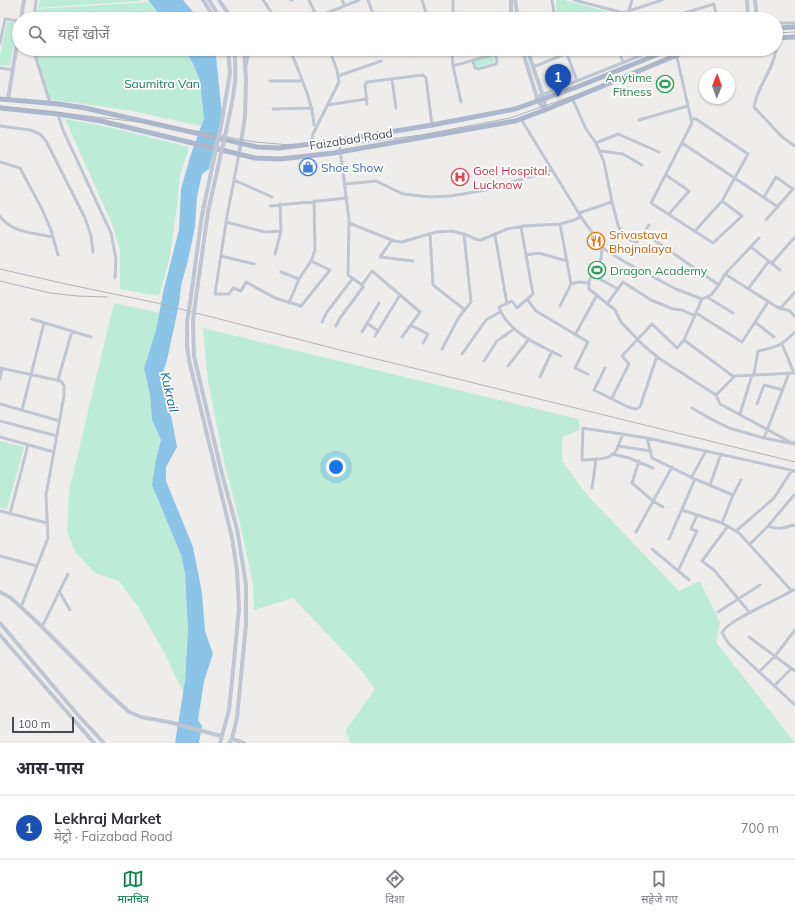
<!DOCTYPE html>
<html lang="hi">
<meta charset="utf-8">
<style>
body{margin:0;font-family:Mulish,"Noto Sans Devanagari",sans-serif;background:#f2f2f3;color:#2b2b33}
.compass{position:absolute;left:699px;top:68px;width:36px;height:36px;border-radius:50%;background:#fff;box-shadow:0 1px 3px #0004;rotate:1deg}
.scale{position:absolute;left:12px;bottom:10px;width:62px;box-sizing:border-box;padding-left:4px;border:2px solid #464d59;border-top:0;font-size:11px;line-height:14px;white-space:nowrap;color:#464d59;-webkit-text-stroke:3px #fff;paint-order:stroke}
.you{position:absolute;left:336px;top:467px;width:14px;height:14px;margin:-10px;border:3px solid #fff;border-radius:50%;background:#1a73e8;box-shadow:0 0 0 6px #1a73e833}
.badge{display:grid;place-items:center;width:26px;height:26px;border-radius:50%;background:#0b8043;color:#fff;font-size:13px;font-weight:700}
.pin{position:absolute;translate:-50% -33px;filter:drop-shadow(0 1px 2px #0008)}
.pin::after{content:'';position:absolute;top:21px;width:14px;height:12px;background:inherit;clip-path:polygon(0 0,100% 0,50% 100%)}
.list{margin:0;padding:0;list-style:none}
h2{display:flex;justify-content:space-between;align-items:center;height:52px;margin:0;padding:0 16px;font-size:17px}
h2 small{font-size:13px;font-weight:400;color:#7c7c81}
.list li{display:grid;grid-template-columns:26px 1fr auto;gap:12px;align-items:center;box-sizing:border-box;height:64px;padding:0 16px;border-top:1px solid #e1e1e2}
.list b{display:block;font-size:15px;white-space:nowrap}
.list p{margin:0;font-size:13px;white-space:nowrap;color:#7c7c81}
.list em{font-size:13px;font-style:normal;color:#7c7c81}
.icon{flex:none;width:22px;height:22px;fill:none;stroke:currentColor;stroke-width:2;stroke-linecap:round;stroke-linejoin:round}
.map{position:relative;flex:none;width:795px;height:743px;overflow:hidden}
.search{position:absolute;background:#fff;box-shadow:0 1px 3px #0004;left:12px;right:12px;top:12px;height:44px;display:flex;align-items:center;gap:10px;box-sizing:border-box;padding:0 14px;border-radius:22px;color:#7c7c81;font-size:15px}
.sheet{height:116px;background:#fff}
nav{display:flex;justify-content:space-around;align-items:center;box-sizing:border-box;height:56px;border-top:1px solid #e1e1e2;background:#fff;font-size:11px;color:#7c7c81}
nav a{display:grid;justify-items:center;gap:2px}
nav .on{color:#0b8043}
.map>svg:first-child{display:block}
</style>
<div class="map">
<svg width="795" height="743" viewBox="0 0 795 743">
<rect width="100%" height="100%" fill="#efedec"/>
<path fill="#bcecd7" d="M40 0H141L142 1 38 8Z
M556 0H564L610 12 590 19H558L556 9Z
M149 2 163 19H35L36 9Z
M7 22 17 23 10 66 0 65V55Z
M33 49H184C197 71 211 100 201 126L127 110 48 99Z
M493 56 495 62 476 67 474 61Z
M65 119 113 128 189 147 180 176 177 206 169 261 159 296 120 289V251L113 226Z
M114 303 159 313 156 330 144 368 150 395 152 420 161 440 156 459 152 485 181 555 185 573 188 630 184 694 164 652 138 607 119 581 95 573 76 553 67 532 69 491Z
M203 328 578 419 580 430 562 437V461L587 495 679 591 700 581 720 623 716 642 795 743H350L346 730 375 689 356 664 293 598 254 610 253 585 240 523 223 457 208 381Z
M0 441 24 447 7 509 0 508Z"/>
<path fill="#8bc4e7" d="M148 0H183L199 19H163Z
M184 49H214L216 56 222 115 209 169 202 174 197 197 195 227 188 260 181 286 179 304 167 360 162 376 166 400 172 420 177 447 166 467V481L193 547 202 593 205 631 213 654 204 681 198 720 202 726 199 743H175L185 681 188 630 185 573 181 555 152 485 156 459 161 440 152 420 150 395 144 368 156 330 164 288 179 230 181 189 190 157 204 118 200 81 193 64Z"/>
<g fill="none" stroke-linecap="round" stroke-linejoin="round">
<path stroke="#c0c6d1" stroke-width="3" d="M263 0 272 13 269 19
M291 0H292
M309 0 318 19
M342 0 345 6
M368 0 375 19
M422 0 428 19
M552 0 555 19
M574 0 624 13
M629 11 632 0
M453 13 483 15 484 19
M317 17 359 0
M34 19 36 0
M453 19V0
M604 19 662 0
M665 19 714 4 717 19
M776 23H795
M0 43 5 19 19 21
M33 49 50 103
M290 49C299 74 312 98 314 125L316 126
M408 49 411 55 440 50 439 49
M452 49 453 66 461 102
M565 49 566 50
M618 49 623 62
M675 49 692 123 651 203 713 243 742 216 722 201
M776 49C774 70 757 86 754 107L782 137 795 146
M567 54 577 81
M331 55 348 49
M473 61 475 68 478 69 496 64 497 61 494 49
M246 66 247 62 249 49
M453 66 512 49
M533 67 578 49
M0 68 13 70
M338 76 381 61
M392 79 396 108
M270 81H302
M537 97 657 49
M572 98 586 129 596 143 604 162 612 202 618 225 623 235 630 240 637 242 649 225
M367 104 365 85 367 82 423 75 426 78 432 125
M327 105 367 99
M273 109 312 108
M58 114 63 130 111 233 116 259 115 278
M521 119 581 217 604 249 625 262 676 289 702 299 684 340 677 348 652 324 622 356 629 364 612 398
M691 119H696L748 154 722 201 695 231
M639 120 688 106
M0 126 30 130 40 134 46 141 85 218 91 236 93 252
M339 140 349 220 348 275 362 285 372 271 420 312 402 337
M596 143 618 134 659 152
M682 143 778 207
M311 144 313 134 339 82 337 70 329 49
M601 151 623 154 642 165
M239 154 227 216 215 294H229L233 288 241 291 246 282 275 298 301 306 330 270 311 261
M0 162 20 168 42 209 51 230 58 255
M666 175 689 191 669 214
M234 180 272 197
M345 184 376 181 403 194 430 197 451 196 486 190 552 170
M764 197 776 177 793 189 766 220
M270 206 347 198
M579 213 612 202
M0 216C12 233 34 233 53 237
M226 222 265 232 281 231
M349 223 394 241 402 242 436 232 452 231 467 235 475 239 481 240 507 229 524 226 560 224 574 220 581 217
M560 224 571 284
M521 227 533 294 517 308 512 301 499 307C508 333 539 345 561 356
M644 233 719 285 725 274 759 238
M430 234 433 285 465 310
M495 235 507 304
M392 240 380 257 413 261
M602 247 601 259 589 281V289L615 310 621 322 643 345 660 359 716 395 720 404 794 444
M751 247 780 270
M275 254 281 231 280 204
M526 255 539 253 567 261
M221 256 254 264
M772 263 795 237
M281 272 299 279
M725 274 777 307 790 311 795 317
M592 275 618 289
M748 289 769 261
M707 297 733 313
M527 299 536 311 588 342 575 368 588 374
M702 299 711 295 719 285
M289 303 299 279 311 261 315 250 314 201
M607 304 623 282 651 300 673 309 682 310 695 316
M560 306 571 284 578 282 589 283
M780 309 795 292
M696 313 742 342 768 302
M32 319 91 337
M322 322 327 312 353 278
M755 322 774 337
M367 323 378 331
M410 325 428 334 423 343
M336 326 340 318 363 287 362 285
M362 332 379 303
M575 335 597 295
M375 336 400 295
M684 340 734 377
M782 344 794 373
M442 349 459 317 471 302 464 234
M462 354 486 320 500 312
M484 361 497 341 514 329
M508 366 529 339
M0 368 61 381 64 386V396L46 495 48 538 21 607
M605 368 594 390 628 407 636 409 640 407 657 356
M754 374 758 351C777 347 781 346 795 332
M540 377 552 351
M0 379 2 368
M58 380 72 331
M716 395 735 376 795 373
M0 404 60 421
M757 404 764 385 783 390
M692 408 711 419 729 428 764 438 789 373
M22 410 44 323
M740 414 752 375
M0 421 57 436
M623 434C620 439 619 447 615 452 609 461 592 459 582 460L583 428 647 438 795 471
M0 437 54 452
M647 438 652 458 695 479 733 495
M764 438 794 444 795 441
M618 446 651 451
M612 454 629 458 653 468
M639 461 632 483 653 501 663 507
M691 478 706 451
M710 485 721 454
M592 488 596 459
M682 510 722 523 739 533 792 591
M0 511 47 523
M10 514 28 445
M722 523 733 495 741 480
M728 526 702 561 714 570 750 613
M768 526 794 495
M736 531 774 498 792 470
M636 532 672 467
M669 539 695 479
M749 545 768 526C777 530 784 528 793 525L795 526
M652 549 689 580
M0 556 37 566
M678 571 697 531 691 529 697 515
M795 589C782 598 725 621 722 633L729 644 795 705
M59 591 70 610
M718 612 760 585
M42 627 68 574
M749 637 795 671
M759 672 775 656 795 630
M774 686 791 669"/>
<path stroke="#c0c6d1" stroke-width="4" d="M203 0 215 19
M209 0 221 19
M219 0 232 19
M511 0V12L513 19
M515 0 518 19
M747 0 748 19
M755 0 757 19
M21 19 24 0
M522 49 538 101 545 110
M527 49 544 99 545 110
M8 99 19 32
M221 126 230 73 228 49
M227 127C233 98 238 79 234 49
M239 154 245 117 246 80 244 49
M190 303 202 215 214 158
M195 305 208 212 220 158
M193 321 194 356 222 474 237 529 246 584V624L237 718 232 739 229 743
M187 322V347L189 360 232 538 237 570 239 608 234 661 229 710 220 743
M0 592 11 598 36 621 103 688 129 712 141 717 169 722 221 736
M0 623 77 714 104 743
M0 635 94 743
M232 739 244 743"/>
<path stroke="#adb7cb" stroke-width="5" d="M776 28 795 27
M776 38 795 37
M0 99 59 104 85 108 257 147 279 148 335 141 432 125 515 109 577 87 671 49
M0 108 58 114 101 121 255 158 281 159 334 153 515 121 545 110 677 55 695 49"/>
<path stroke="#afb1b7" stroke-width="1" d="M776 33 795 32
M0 106 157 124 255 142 302 146 345 145 421 135 510 118 590 90 677 54 696 49
M0 269 66 284 157 303 344 351 795 462
M0 281 50 293 77 296 107 297"/>
<path stroke="#c0c6d1" stroke-width="4" d="M214 158 221 126
M220 158 227 127
M193 321 195 305
M187 322 190 303"/>
</g>
<defs>
<symbol id="stadium-ring" viewBox="-11 -11 22 22"><circle r="9.5" fill="#fff" stroke="#2e9e5b" stroke-width="1.5"/><path d="M0-5a6.5 5 0 1 0 0 10a6.5 5 0 1 0 0-10ZM-3.5-1.8h7v3.6h-7Z" fill="#2e9e5b"/></symbol>
<symbol id="shop-ring" viewBox="-11 -11 22 22"><circle r="9.5" fill="#fff" stroke="#3f7fe0" stroke-width="1.5"/><path d="M-5-2.5h2.3a2.7 3.5 0 0 1 5.4 0H5L5.5 6h-11ZM-1.5-2.5h3a1.5 2.3 0 0 0-3 0Z" fill="#3f7fe0"/></symbol>
<symbol id="hospital-ring" viewBox="-11 -11 22 22"><circle r="9.5" fill="#fff" stroke="#e0444e" stroke-width="1.5"/><path d="M-5-5h3v3.5h4V-5h3V5h-3V1.5h-4V5h-3Z" fill="#e0444e"/></symbol>
<symbol id="restaurant-ring" viewBox="-11 -11 22 22"><circle r="9.5" fill="#fff" stroke="#e8710a" stroke-width="1.5"/><path d="M-5-6h1v4h1v-4h1v4h1v-4h1v5L-1.5 .5V6h-2V.5L-5-1ZM5-6V6H3V1.5H1.5Q1.5-4 5-6Z" fill="#e8710a"/></symbol>
</defs>
<g fill-rule="evenodd">
<use href="#stadium-ring" x="655" y="74" width="20" height="20"/>
<use href="#shop-ring" x="298" y="157" width="20" height="20"/>
<use href="#hospital-ring" x="450" y="167" width="20" height="20"/>
<use href="#restaurant-ring" x="586" y="231" width="20" height="20"/>
<use href="#stadium-ring" x="587" y="260" width="20" height="20"/>
</g>
<g text-anchor="middle" dominant-baseline="central" stroke-width="3.5" stroke-linejoin="round" paint-order="stroke">
<g font-size="12" fill="#27864d" stroke="#fff" text-anchor="end">
<text x="652" y="77">Anytime<tspan x="652" dy="14">Fitness</tspan></text>
<text x="610" y="270" text-anchor="start">Dragon Academy</text>
</g>
<g font-size="12" fill="#1b7658" stroke="#fff">
<text x="162" y="83">Saumitra Van</text>
</g>
<g font-size="12" fill="#464d59" stroke="#fff">
<text transform="translate(351 139) rotate(-9)">Faizabad Road</text>
</g>
<g font-size="12" fill="#366cbe" stroke="#fff" text-anchor="start">
<text x="321" y="167">Shoe Show</text>
</g>
<g font-size="12" fill="#be3a42" stroke="#fff" text-anchor="start">
<text x="473" y="170">Goel Hospital,<tspan x="473" dy="14">Lucknow</tspan></text>
</g>
<g font-size="12" fill="#c56008" stroke="#fff" text-anchor="start">
<text x="609" y="234">Srivastava<tspan x="609" dy="14">Bhojnalaya</tspan></text>
</g>
<g font-size="13" font-style="italic" fill="#13699f" stroke="#fff">
<text transform="translate(170 392) rotate(77)">Kukrail</text>
</g>
</g>
</svg>
<svg class="compass" viewBox="-18 -18 36 36"><path d="M0-13l5 13h-10z" fill="#e53935"/><path d="M0 13l5-13h-10z" fill="#7c7c81"/></svg>
<div class="scale">100 m</div>
<div class="you"></div>
<div class="pin badge" style="left:558px;top:97px;background:#1a4fb4">1</div>
<div class="search"><svg class="icon" aria-label="search" viewBox="0 0 24 24"><circle cx="10" cy="10" r="6"/><path d="M15 15l6 6"/></svg>यहाँ खोजें</div>
</div>
<section class="sheet">
<h2>आस-पास<small></small></h2>
<ul class="list">
<li><span class="badge" style="background:#1a4fb4">1</span><div><b>Lekhraj Market</b><p>मेट्रो · Faizabad Road</p></div><em>700 m</em></li>
</ul>
</section>
<nav>
<a class="on"><svg class="icon" aria-label="map" viewBox="0 0 24 24"><path d="M3 6l6-2 6 2 6-2v14l-6 2-6-2-6 2zM9 4v14M15 6v14"/></svg>मानचित्र</a>
<a><svg class="icon" aria-label="directions" viewBox="0 0 24 24"><path d="M12 3l9 9-9 9-9-9zM9 14v-3h6M13 9l2 2-2 2"/></svg>दिशा</a>
<a><svg class="icon" aria-label="saved" viewBox="0 0 24 24"><path d="M7 4h10v16l-5-4-5 4z"/></svg>सहेजे गए</a>
</nav>
